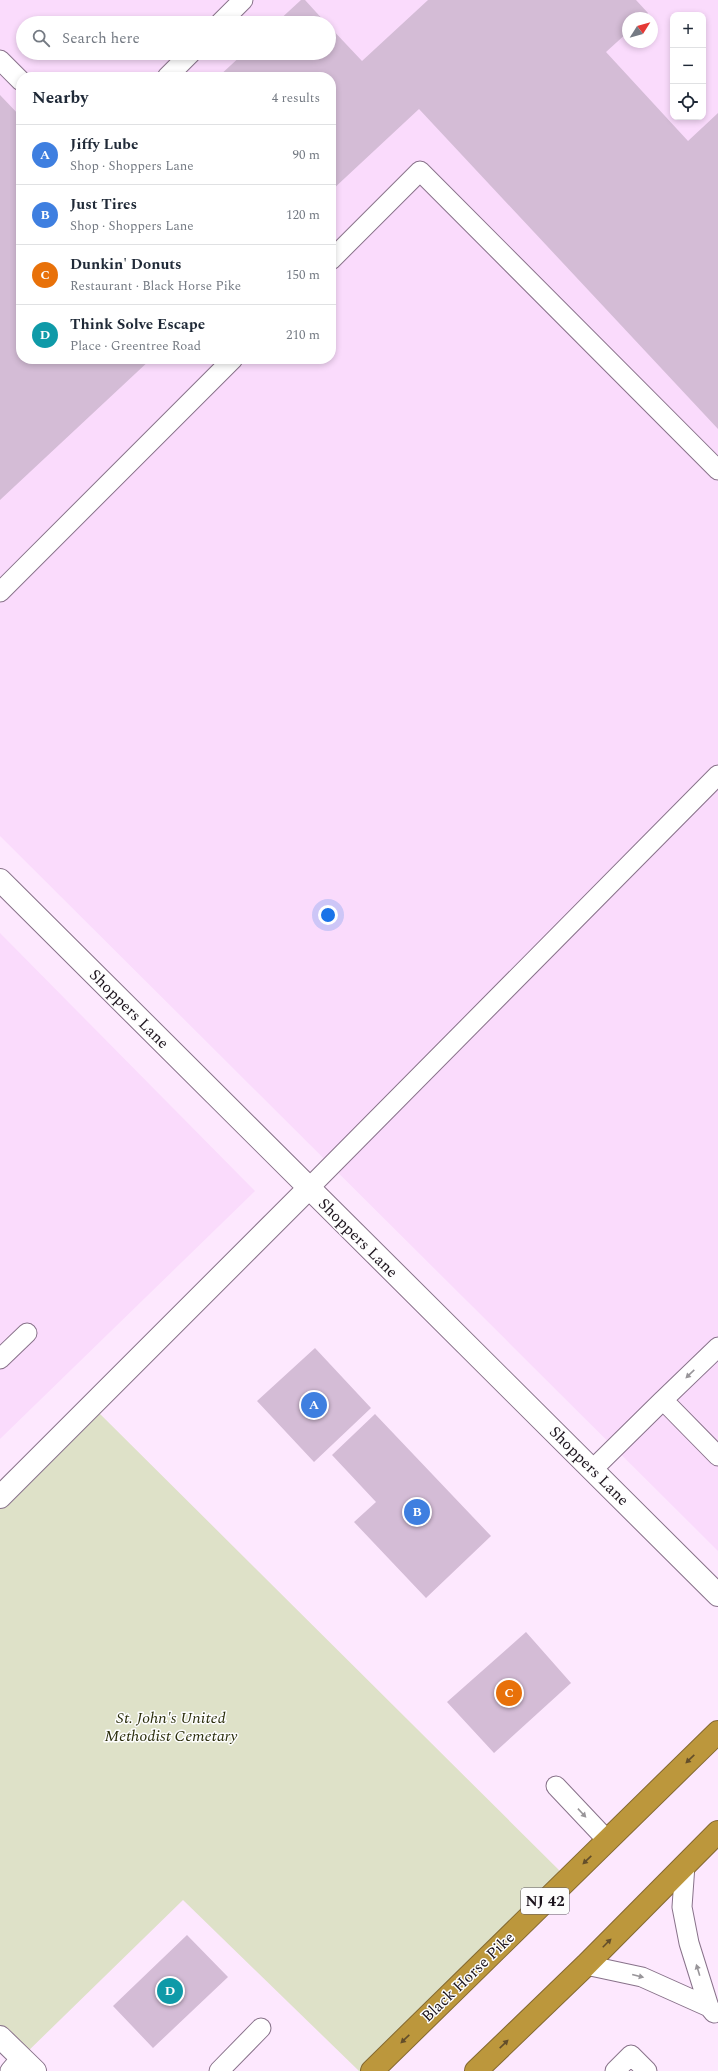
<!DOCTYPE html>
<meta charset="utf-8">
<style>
body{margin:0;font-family:Spectral,serif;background:#f2f2f3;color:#1f2937}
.controls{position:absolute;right:12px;top:12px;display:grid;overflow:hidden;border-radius:8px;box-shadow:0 2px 6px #0003}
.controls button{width:36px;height:36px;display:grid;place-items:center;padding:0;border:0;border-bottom:1px solid #e0e1e3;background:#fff;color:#1f2937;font:20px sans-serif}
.compass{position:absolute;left:622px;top:12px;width:36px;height:36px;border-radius:50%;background:#fff;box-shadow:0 2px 6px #0003;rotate:53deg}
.you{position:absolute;left:328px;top:915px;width:14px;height:14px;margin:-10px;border:3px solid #fff;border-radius:50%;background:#1a73e8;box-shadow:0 0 0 6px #1a73e833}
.badge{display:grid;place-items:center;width:26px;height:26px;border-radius:50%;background:#c25f25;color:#fff;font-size:13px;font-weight:700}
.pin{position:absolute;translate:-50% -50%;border:2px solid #fff;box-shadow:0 1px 4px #0006}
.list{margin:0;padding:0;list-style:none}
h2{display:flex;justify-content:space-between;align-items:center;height:52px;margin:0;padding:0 16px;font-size:17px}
h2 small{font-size:13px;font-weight:400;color:#747a83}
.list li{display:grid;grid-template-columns:26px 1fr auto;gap:12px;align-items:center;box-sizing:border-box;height:60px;padding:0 16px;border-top:1px solid #e0e1e3}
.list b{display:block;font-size:15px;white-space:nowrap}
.list p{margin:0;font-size:13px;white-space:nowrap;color:#747a83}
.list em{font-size:13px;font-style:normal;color:#747a83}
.icon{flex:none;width:22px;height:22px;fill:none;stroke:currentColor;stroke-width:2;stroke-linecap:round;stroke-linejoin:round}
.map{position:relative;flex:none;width:718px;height:2071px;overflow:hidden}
.search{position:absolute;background:#fff;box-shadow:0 2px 6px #0003;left:16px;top:16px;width:320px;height:44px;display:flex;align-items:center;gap:10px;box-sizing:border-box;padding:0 14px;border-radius:22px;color:#747a83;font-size:15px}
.panel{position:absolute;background:#fff;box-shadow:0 2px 6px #0003;left:16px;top:72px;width:320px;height:292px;border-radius:16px}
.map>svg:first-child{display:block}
</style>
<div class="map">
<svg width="718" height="2071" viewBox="0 0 718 2071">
<rect width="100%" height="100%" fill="#fde8fe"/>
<path fill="#fadbfc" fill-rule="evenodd" d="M0 0H718V1551L0 836ZM673 15H703V117H673ZM628 18H652V42H628ZM23 23H329V53H23ZM21 77H331V359H21Z
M0 933 255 1191 0 1439Z"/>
<path fill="#dee1c8" d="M91 1405 568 1879 372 2071H359L183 1900 21 2058 0 2037V1497Z"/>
<path fill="#d4bcd6" d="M301 0H305L326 23H276Z
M428 0H636L648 13 643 18H628V32L606 52 688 141 718 113V429L419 109 331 191V77H218L244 53H329V26L362 61Z
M0 95 21 117V359H151L0 500Z
M315 1348 371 1408 314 1462 257 1401Z
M375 1414 491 1536 426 1598 354 1522 376 1502 332 1455Z
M526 1632 571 1683 494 1753 447 1702Z
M187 1935 228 1977 153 2048 113 2006Z"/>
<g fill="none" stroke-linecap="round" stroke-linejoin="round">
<defs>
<path id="lane" d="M220 23 243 0
M0 60 21 81
M167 77 191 53
M331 260 420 171 718 470
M0 592 233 359
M308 1189 718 775
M718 1347 663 1400 718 1456
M0 1359 27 1333
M592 1470 663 1400
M556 1786 607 1840
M685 1865 682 1907 689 1943 709 2007
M586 1965 642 1977 709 2007 714 2013
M10 2071 21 2058
M219 2071 261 2028
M615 2071 631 2055 647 2071"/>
<path id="street" d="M0 880 718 1595
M0 1497 308 1189"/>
<path id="secondary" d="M0 2037 35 2071"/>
<path id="highway" d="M372 2071 718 1732
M476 2071 586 1965 718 1832"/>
</defs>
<use href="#lane" stroke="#88728a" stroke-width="21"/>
<use href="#street" stroke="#88728a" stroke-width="24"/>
<use href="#secondary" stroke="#88728a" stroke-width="24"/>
<use href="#highway" stroke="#846931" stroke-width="24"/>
<use href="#lane" stroke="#fff" stroke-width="19"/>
<use href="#street" stroke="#fff" stroke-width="22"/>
<use href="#secondary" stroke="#fff" stroke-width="22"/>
<use href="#highway" stroke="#bc973c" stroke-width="22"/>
</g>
<defs><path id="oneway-solid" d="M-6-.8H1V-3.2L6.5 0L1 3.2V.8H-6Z"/></defs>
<g fill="#989599">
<use href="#oneway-solid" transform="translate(690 1374) rotate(136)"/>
<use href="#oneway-solid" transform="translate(582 1813) rotate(47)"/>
<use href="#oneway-solid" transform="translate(698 1970) rotate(-107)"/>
<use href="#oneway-solid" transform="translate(638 1976) rotate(14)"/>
</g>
<g fill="#634e2a">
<use href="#oneway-solid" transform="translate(690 1759) rotate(136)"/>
<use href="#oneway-solid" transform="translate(587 1860) rotate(136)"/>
<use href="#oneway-solid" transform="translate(607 1943) rotate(-45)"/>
<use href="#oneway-solid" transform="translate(405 2039) rotate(136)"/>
<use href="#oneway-solid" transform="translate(504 2044) rotate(-44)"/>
</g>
<g text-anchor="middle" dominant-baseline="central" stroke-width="3" stroke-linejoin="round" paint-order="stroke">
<rect fill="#fdfdfd" stroke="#5f5960" stroke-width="1" x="521" y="1888" width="48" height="26" rx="3"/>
<g font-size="15" font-weight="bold" fill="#1b131c">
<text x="545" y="1901">NJ 42</text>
</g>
<g font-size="16" fill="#1b131c" stroke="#fdfdfd">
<text transform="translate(129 1009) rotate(45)">Shoppers Lane</text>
<text transform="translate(358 1238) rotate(45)">Shoppers Lane</text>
<text transform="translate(589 1466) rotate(45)">Shoppers Lane</text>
<text transform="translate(468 1977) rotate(-44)">Black Horse Pike</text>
</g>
<g font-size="16" font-style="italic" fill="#292c0a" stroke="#fdfdfd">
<text x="171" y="1718">St. John's United<tspan x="171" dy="18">Methodist Cemetary</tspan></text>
</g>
</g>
</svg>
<div class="controls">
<button>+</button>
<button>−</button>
<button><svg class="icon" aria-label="locate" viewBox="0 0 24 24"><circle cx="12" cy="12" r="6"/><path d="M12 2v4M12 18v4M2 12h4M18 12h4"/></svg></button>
</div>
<svg class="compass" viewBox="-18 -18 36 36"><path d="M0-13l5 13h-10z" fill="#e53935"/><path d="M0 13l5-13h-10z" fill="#747a83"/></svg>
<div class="you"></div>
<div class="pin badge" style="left:314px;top:1405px;background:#3f7fe0">A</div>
<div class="pin badge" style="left:417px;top:1512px;background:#3f7fe0">B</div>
<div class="pin badge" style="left:509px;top:1693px;background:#e8710a">C</div>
<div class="pin badge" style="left:170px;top:1991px;background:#0f9aa8">D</div>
<div class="search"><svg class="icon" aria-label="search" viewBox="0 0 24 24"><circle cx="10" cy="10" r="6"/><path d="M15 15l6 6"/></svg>Search here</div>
<section class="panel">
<h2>Nearby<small>4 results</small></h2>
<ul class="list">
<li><span class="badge" style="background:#3f7fe0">A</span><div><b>Jiffy Lube</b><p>Shop · Shoppers Lane</p></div><em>90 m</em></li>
<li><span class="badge" style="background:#3f7fe0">B</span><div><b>Just Tires</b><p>Shop · Shoppers Lane</p></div><em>120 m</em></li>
<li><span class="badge" style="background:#e8710a">C</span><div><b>Dunkin' Donuts</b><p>Restaurant · Black Horse Pike</p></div><em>150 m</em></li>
<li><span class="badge" style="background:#0f9aa8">D</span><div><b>Think Solve Escape</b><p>Place · Greentree Road</p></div><em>210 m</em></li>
</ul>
</section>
</div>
